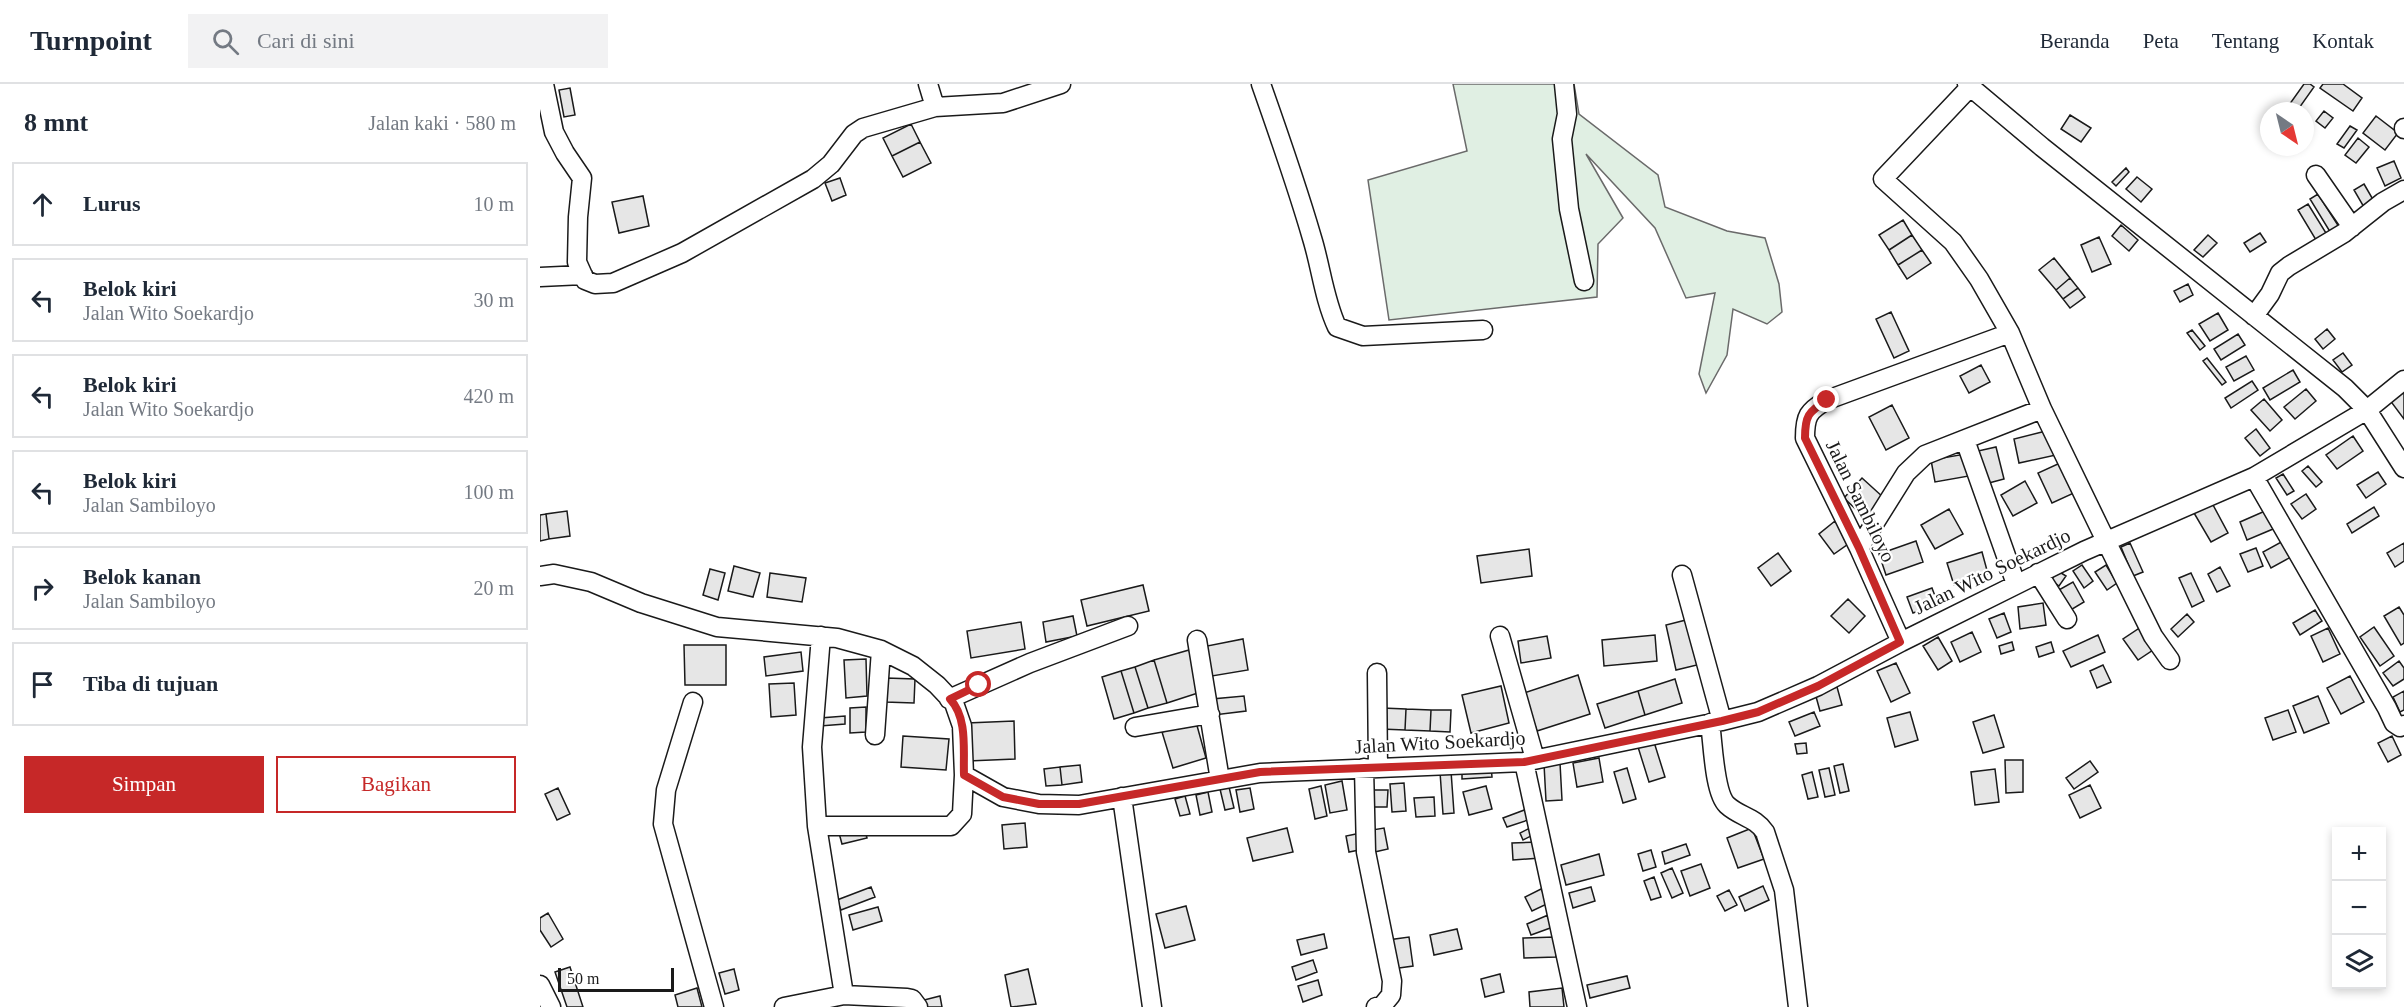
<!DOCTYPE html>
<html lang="id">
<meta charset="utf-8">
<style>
body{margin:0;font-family:Georgia,serif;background:#f2f2f3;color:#1f2937}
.controls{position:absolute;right:18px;bottom:18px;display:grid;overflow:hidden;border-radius:0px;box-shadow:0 3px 9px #0003}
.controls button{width:54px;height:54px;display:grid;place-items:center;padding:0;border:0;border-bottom:2px solid #e0e1e3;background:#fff;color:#1f2937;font:30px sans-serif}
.compass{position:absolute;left:1720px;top:18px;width:54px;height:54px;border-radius:50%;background:#fff;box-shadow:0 3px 9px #0003;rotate:145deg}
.scale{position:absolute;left:18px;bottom:15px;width:116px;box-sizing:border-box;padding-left:6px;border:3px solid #1a1a1a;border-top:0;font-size:16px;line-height:21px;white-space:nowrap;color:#1a1a1a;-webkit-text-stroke:4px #fff;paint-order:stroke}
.stop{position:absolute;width:18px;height:18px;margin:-14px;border:4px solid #c62828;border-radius:50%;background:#fff}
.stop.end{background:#c62828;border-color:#fff;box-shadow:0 2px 6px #0008}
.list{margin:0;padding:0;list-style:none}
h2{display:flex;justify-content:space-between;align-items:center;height:78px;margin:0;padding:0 24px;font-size:26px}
h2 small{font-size:20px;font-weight:400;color:#747a83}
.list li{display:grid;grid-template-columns:39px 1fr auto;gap:18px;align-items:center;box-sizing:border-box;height:84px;margin:0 12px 12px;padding:0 12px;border:2px solid #e0e1e3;border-radius:0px}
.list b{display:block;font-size:22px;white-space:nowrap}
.list p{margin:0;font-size:20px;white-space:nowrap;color:#747a83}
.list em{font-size:20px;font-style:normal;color:#747a83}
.actions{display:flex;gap:12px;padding:18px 24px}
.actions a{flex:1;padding:14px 0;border:2px solid #c62828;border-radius:0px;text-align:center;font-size:21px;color:#c62828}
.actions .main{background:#c62828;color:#fff}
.icon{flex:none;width:33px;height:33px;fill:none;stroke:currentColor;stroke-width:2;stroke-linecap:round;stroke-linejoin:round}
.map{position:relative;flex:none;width:1864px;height:923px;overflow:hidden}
header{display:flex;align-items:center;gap:36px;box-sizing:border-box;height:84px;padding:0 30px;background:#fff;border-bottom:2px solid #e0e1e3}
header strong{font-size:28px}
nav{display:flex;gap:33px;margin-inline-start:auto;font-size:21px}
.search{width:420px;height:54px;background:#f2f2f3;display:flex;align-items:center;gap:15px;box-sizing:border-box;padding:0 21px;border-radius:0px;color:#747a83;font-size:22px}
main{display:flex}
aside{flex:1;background:#fff}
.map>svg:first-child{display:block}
</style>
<header>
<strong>Turnpoint</strong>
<div class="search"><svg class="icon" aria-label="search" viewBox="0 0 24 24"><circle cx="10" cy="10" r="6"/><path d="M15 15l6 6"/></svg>Cari di sini</div>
<nav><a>Beranda</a><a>Peta</a><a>Tentang</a><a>Kontak</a></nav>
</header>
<main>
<aside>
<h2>8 mnt<small>Jalan kaki · 580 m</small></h2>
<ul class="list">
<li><svg class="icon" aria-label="ahead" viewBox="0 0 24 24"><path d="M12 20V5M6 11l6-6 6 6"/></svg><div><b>Lurus</b></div><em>10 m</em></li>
<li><svg class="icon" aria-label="left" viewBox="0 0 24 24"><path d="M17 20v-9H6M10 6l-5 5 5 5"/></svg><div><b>Belok kiri</b><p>Jalan Wito Soekardjo</p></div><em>30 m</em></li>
<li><svg class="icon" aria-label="left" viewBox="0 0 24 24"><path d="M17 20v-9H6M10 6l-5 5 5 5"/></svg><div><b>Belok kiri</b><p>Jalan Wito Soekardjo</p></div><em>420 m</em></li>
<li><svg class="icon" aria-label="left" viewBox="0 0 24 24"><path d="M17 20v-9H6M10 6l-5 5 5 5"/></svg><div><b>Belok kiri</b><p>Jalan Sambiloyo</p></div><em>100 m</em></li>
<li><svg class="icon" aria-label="right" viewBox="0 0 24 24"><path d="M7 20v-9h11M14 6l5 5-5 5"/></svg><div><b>Belok kanan</b><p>Jalan Sambiloyo</p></div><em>20 m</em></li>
<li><svg class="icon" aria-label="arrive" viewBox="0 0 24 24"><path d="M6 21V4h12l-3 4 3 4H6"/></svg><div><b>Tiba di tujuan</b></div></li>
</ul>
<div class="actions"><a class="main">Simpan</a><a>Bagikan</a></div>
</aside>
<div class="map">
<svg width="1864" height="923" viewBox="0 0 1864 923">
<rect width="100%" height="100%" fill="#fff"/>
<path fill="#e0efe3" stroke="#6a6a6a" stroke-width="1.5" d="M913 0H1034L1039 30 1118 91 1125 123 1187 147 1225 154 1239 200 1242 228 1227 240 1193 225 1187 271 1166 309 1159 290 1175 209 1146 214 1115 144 1046 70 1083 134 1058 160 1057 213 849 236 828 96 927 67Z"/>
<path fill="#e6e6e6" stroke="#1a1a1a" stroke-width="1.5" d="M1764 0H1770L1774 3 1757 27 1749 21Z
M1783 0H1803L1822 14 1813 27 1780 4Z
M30 4 35 31 24 33 19 6Z
M1784 27 1793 34 1785 44 1776 37Z
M1530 31 1551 44 1541 58 1521 45Z
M1836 32 1858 49 1845 66 1823 49Z
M371 40 380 58 352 72 343 54Z
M1810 42 1817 46 1804 64 1797 60Z
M1818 54 1829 63 1816 79 1805 71Z
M380 58 391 79 363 93 352 72Z
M1854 77 1861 94 1845 102 1837 84Z
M1586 84 1589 88 1576 102 1572 98Z
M1597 93 1612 105 1601 118 1586 105Z
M300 94 306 111 292 117 285 99Z
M1824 100 1835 119 1825 125 1814 106Z
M1778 110 1801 146 1792 151 1770 115Z
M103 112 109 142 79 149 72 118Z
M1768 120 1786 149 1776 156 1758 126Z
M1363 136 1372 151 1349 166 1339 151Z
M1581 141 1598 156 1589 167 1572 152Z
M1720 149 1726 158 1710 168 1704 159Z
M1372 151 1382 166 1358 181 1349 166Z
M1668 151 1677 159 1663 173 1654 166Z
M1559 153 1571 180 1552 188 1541 161Z
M1382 166 1391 179 1367 195 1358 181Z
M1514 174 1530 194 1516 206 1499 186Z
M1530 194 1538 204 1523 215 1516 206Z
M1648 200 1653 211 1640 218 1634 207Z
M1538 204 1545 213 1530 224 1523 215Z
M1351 228 1369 267 1354 274 1336 235Z
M1678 229 1688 246 1670 257 1659 240Z
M1787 245 1795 255 1783 265 1775 255Z
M1652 246 1665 262 1660 266 1647 249Z
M1698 250 1705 261 1681 276 1674 265Z
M1803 269 1812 281 1802 288 1793 276Z
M1706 272 1714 286 1694 297 1686 283Z
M1667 274 1686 298 1682 301 1663 277Z
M1441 281 1450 298 1429 309 1420 292Z
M1753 286 1760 298 1730 316 1723 304Z
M1712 297 1718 306 1691 324 1685 314Z
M1864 303V335L1849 315Z
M1766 305 1776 317 1755 335 1744 323Z
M1724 315 1742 336 1730 347 1711 326Z
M1352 321 1369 354 1346 366 1329 333Z
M1716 345 1730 364 1720 372 1705 354Z
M1510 346 1516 371 1479 379 1474 355Z
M1813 352 1823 367 1797 385 1786 371Z
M1456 363 1464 395 1445 400 1438 367Z
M1425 370 1429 392 1395 398 1391 376Z
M1520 379 1534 409 1512 419 1498 389Z
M1768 382 1782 398 1776 403 1762 387Z
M1838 388 1846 400 1826 414 1817 401Z
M1743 390 1754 407 1747 411 1736 394Z
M1322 394 1344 414 1325 434 1304 414Z
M1485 397 1497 419 1473 432 1461 411Z
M1766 410 1776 425 1762 435 1751 420Z
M1672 419 1688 449 1671 458 1654 429Z
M1834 423 1839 432 1812 449 1807 440Z
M1409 425 1423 450 1395 465 1381 441Z
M27 427 30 452 9 455 6 430Z
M1725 427 1733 445 1707 456 1700 438Z
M6 430 9 455 0 457V431Z
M1295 437 1311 458 1294 470 1279 450Z
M1376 457 1383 478 1346 491 1339 470Z
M1743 457 1751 473 1731 484 1723 468Z
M1590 459 1603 488 1593 492 1581 463Z
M1864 459V477L1855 483 1847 469Z
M1716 464 1723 482 1708 488 1700 470Z
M989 465 992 492 941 499 937 472Z
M1442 468 1448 490 1414 501 1407 479Z
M1238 469 1251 487 1231 502 1218 484Z
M1542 481 1553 497 1544 504 1533 487Z
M1566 481 1577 499 1567 506 1555 488Z
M194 482 220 489 213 513 188 507Z
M1680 483 1690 502 1677 508 1668 490Z
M170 485 185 489 178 516 163 511Z
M1518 487 1526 492 1519 502 1511 496Z
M230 489 266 494 262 518 227 513Z
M1651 489 1664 517 1652 523 1639 494Z
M1533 498 1544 518 1529 527 1517 507Z
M603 501 609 527 547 542 541 516Z
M1392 504 1398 520 1373 529 1367 513Z
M1308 515 1325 532 1309 549 1291 532Z
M1503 519 1506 541 1480 545 1478 523Z
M1859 523 1864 531V559L1861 561 1844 532Z
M1775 526 1782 537 1760 551 1753 539Z
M1464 529 1471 548 1457 554 1449 535Z
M1647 530 1654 538 1638 553 1631 545Z
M533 532 537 552 506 558 503 538Z
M1146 536 1157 581 1136 586 1126 541Z
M481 538 485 565 431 574 427 547Z
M1601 543 1616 564 1598 576 1583 555Z
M1834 543 1854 572 1840 582 1820 553Z
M1788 544 1800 570 1783 578 1771 552Z
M1432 548 1441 568 1420 578 1411 558Z
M1115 551 1117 577 1064 582 1062 556Z
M1558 551 1565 568 1531 583 1523 567Z
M1007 552 1011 574 981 579 978 557Z
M1398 553 1412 577 1398 586 1383 562Z
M703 555 708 586 672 592 667 562Z
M1472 558 1474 566 1461 570 1459 562Z
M1511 558 1514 568 1499 573 1496 563Z
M144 561H186V601H145Z
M649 566 661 608 627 619 614 576Z
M261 568 263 587 226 592 224 573Z
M326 575 327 612 306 614 304 576Z
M614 576 627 619 608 624 595 583Z
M1859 577 1864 584V595L1853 602 1843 589Z
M1356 579 1370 609 1351 618 1337 587Z
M1563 581 1571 598 1557 604 1550 587Z
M595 583 608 624 594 629 581 587Z
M581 587 594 629 574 635 562 593Z
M1038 591 1050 630 997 647 984 609Z
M1810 592 1824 618 1801 630 1787 604Z
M346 594 375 595 374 619 345 618Z
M1135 595 1142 619 1105 631 1098 607Z
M254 599 256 631 231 633 229 600Z
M961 602 969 639 931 649 922 611Z
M1297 603 1302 621 1280 627 1275 609Z
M1098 607 1105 631 1065 644 1057 620Z
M1864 607V626L1860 628 1853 613Z
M704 612 706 627 674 631 672 615Z
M1778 612 1789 639 1764 649 1753 622Z
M326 623V648L310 649V624Z
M842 624 866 625 865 646 841 645Z
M866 625 891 626 890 647 865 646Z
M891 626H911L910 648 890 647Z
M1748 626 1756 648 1733 656 1725 634Z
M1274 628 1280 642 1255 652 1249 638Z
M1370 628 1378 656 1355 663 1347 634Z
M1454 631 1464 663 1443 669 1433 638Z
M305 632V640L280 642V634Z
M474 637 475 675 428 677 427 639Z
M656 638 666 674 633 684 622 648Z
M363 652 409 655 406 686 361 683Z
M1852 652 1861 671 1848 678 1838 659Z
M1114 658 1125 693 1109 698 1098 663Z
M1266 659 1267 669 1257 670 1255 660Z
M1059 674 1063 698 1037 703 1033 679Z
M1465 676H1483V708L1466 709Z
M1550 677 1558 688 1534 705 1526 694Z
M1020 679 1022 716 1006 717 1004 680Z
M1303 680 1309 707 1300 709 1294 682Z
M540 681 542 698 522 701 520 683Z
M951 682 952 693 922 695V683Z
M520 683 522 701 506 702 504 685Z
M1087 684 1096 715 1083 719 1074 688Z
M1289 684 1295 711 1285 713 1279 686Z
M1455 685 1459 718 1435 721 1431 688Z
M911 687 914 729 903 730 900 688Z
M1272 688 1278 713 1268 715 1262 691Z
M802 697 807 726 790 729 785 701Z
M864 699 866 727 852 728 850 700Z
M1550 701 1561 724 1540 734 1529 711Z
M781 702 787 732 775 735 769 705Z
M946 702 952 725 929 731 923 708Z
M689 703 694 724 685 726 680 705Z
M18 704 30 730 17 736 5 710Z
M710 704 714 725 700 728 696 706Z
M834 706H848L847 723H833Z
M668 708 672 728 660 731 656 711Z
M645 712 650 730 640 732 635 715Z
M894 713 895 732 876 733 874 714Z
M987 725 991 735 967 743 963 734Z
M485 739 487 763 464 765 462 741Z
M994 742 997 749 983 756 980 749Z
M324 743 327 754 302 760 299 749Z
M747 744 753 768 713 777 707 754Z
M844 744 848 765 830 769 826 747Z
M1212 744 1224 775 1198 784 1187 754Z
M821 749 824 765 809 768 806 752Z
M999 758 1000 774 973 776 972 759Z
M1146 760 1150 771 1125 780 1122 768Z
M1111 766 1116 783 1103 787 1098 770Z
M1059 770 1064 791 1026 801 1021 781Z
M1161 780 1170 804 1150 812 1141 787Z
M1132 784 1143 809 1132 814 1121 789Z
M1114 793 1121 813 1111 816 1104 797Z
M1223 802 1229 816 1205 827 1199 813Z
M331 803 335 813 301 826 297 816Z
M1051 803 1055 817 1033 824 1029 809Z
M1001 805 1009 819 992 827 985 813Z
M1189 806 1197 821 1185 827 1177 812Z
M646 822 655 856 625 864 616 830Z
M338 823 342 837 313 846 309 831Z
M8 829 23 855 11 863 0 846V834Z
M1008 831 1013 843 991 851 987 840Z
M917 845 922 865 894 871 890 851Z
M784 850 787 864 761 871 757 856Z
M869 853 873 882 852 885 848 856Z
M1015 853 1016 873 984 874 983 854Z
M773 876 777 888 756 896 752 883Z
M30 883 43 923H27L15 888Z
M194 885 199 906 185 910 179 889Z
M488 885 496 920 471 923 465 891Z
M960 890 964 908 945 913 941 895Z
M1087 892 1090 904 1050 914 1047 901Z
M778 896 782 911 763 918 758 902Z
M157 904 162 923H138L135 911Z
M1022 904 1024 923H990L989 908Z
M400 912 402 923H386L384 916Z"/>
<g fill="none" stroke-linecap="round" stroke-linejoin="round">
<defs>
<path id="minor" d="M4 0 14 48 25 69 42 94 38 133 37 178 45 196 55 200 73 199 142 169 273 95 291 80 314 50 323 44 395 23 463 19 521 0
M388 0 395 23
M721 0C739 51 757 102 772 154 781 183 784 215 797 243L823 252 943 246
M1024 0 1027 30 1022 55 1029 125 1044 197
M1427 0 1502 63 1805 304 1827 326 1864 384
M1430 3 1343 95 1413 158 1439 195 1470 249 1502 325 1566 457 1613 552 1630 576
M1864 44V45
M1776 91 1812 143
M0 193 43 191
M1714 232 1730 210 1740 189 1749 182 1804 149 1843 118 1864 106
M1425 356 1476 500
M1714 393 1847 624 1854 639 1860 643 1864 641
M1319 464 1366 389 1385 371 1502 325
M1498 489 1527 535
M1142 491 1182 637
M0 492 14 490 51 498 101 519 177 543 297 554 341 566 373 582 397 601 414 619 422 642 424 691 463 713 499 720 539 721 720 689 984 678 1182 637 1218 628 1278 602 1361 558 1544 467 1714 393 1827 326 1864 296
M281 552 272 663 277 742 304 911
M960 552 995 675
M657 556 680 696
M1361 558 1319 464 1265 354C1265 332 1268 327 1287 316L1470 249
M837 589 838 684
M409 615 490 579 588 542
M153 618 126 706 123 740 174 923
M1170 639C1173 658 1174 709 1187 721 1200 733 1215 733 1225 748L1244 806 1258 923
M595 643 670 630
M335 651 341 566
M984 678 1037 923
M824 684 826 768 852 897 851 911 842 922 836 923
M582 713 612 923
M277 742H411L422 730 424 691
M0 901 11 923
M244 923 304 911 367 914 372 915 378 923"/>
</defs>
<use href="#minor" stroke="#1a1a1a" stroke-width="21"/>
<use href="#minor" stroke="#fff" stroke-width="18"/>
</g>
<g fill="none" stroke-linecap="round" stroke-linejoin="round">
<path stroke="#c62828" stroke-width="8" d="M439 601 410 615C428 634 423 667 424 691L463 713 499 720H539L720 688 984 678 1182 637 1218 628 1278 602 1360 558 1319 464 1265 354C1265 332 1268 328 1287 316"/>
</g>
<g text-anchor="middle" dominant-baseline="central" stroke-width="4.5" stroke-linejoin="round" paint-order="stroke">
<g font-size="20" fill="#1a1a1a" stroke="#fff">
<text transform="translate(1321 417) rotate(64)">Jalan Sambiloyo</text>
<text transform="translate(1452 487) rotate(-26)">Jalan Wito Soekardjo</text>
<text transform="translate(900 658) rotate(-3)">Jalan Wito Soekardjo</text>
</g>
</g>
</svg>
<div class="controls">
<button>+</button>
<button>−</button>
<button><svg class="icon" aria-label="layers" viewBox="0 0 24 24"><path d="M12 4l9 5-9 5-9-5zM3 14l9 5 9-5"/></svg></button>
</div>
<svg class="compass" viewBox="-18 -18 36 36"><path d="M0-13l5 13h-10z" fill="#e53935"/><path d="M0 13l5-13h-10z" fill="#747a83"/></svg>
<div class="scale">50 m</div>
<div class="stop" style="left:439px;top:601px"></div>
<div class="stop end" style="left:1287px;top:316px"></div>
</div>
</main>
